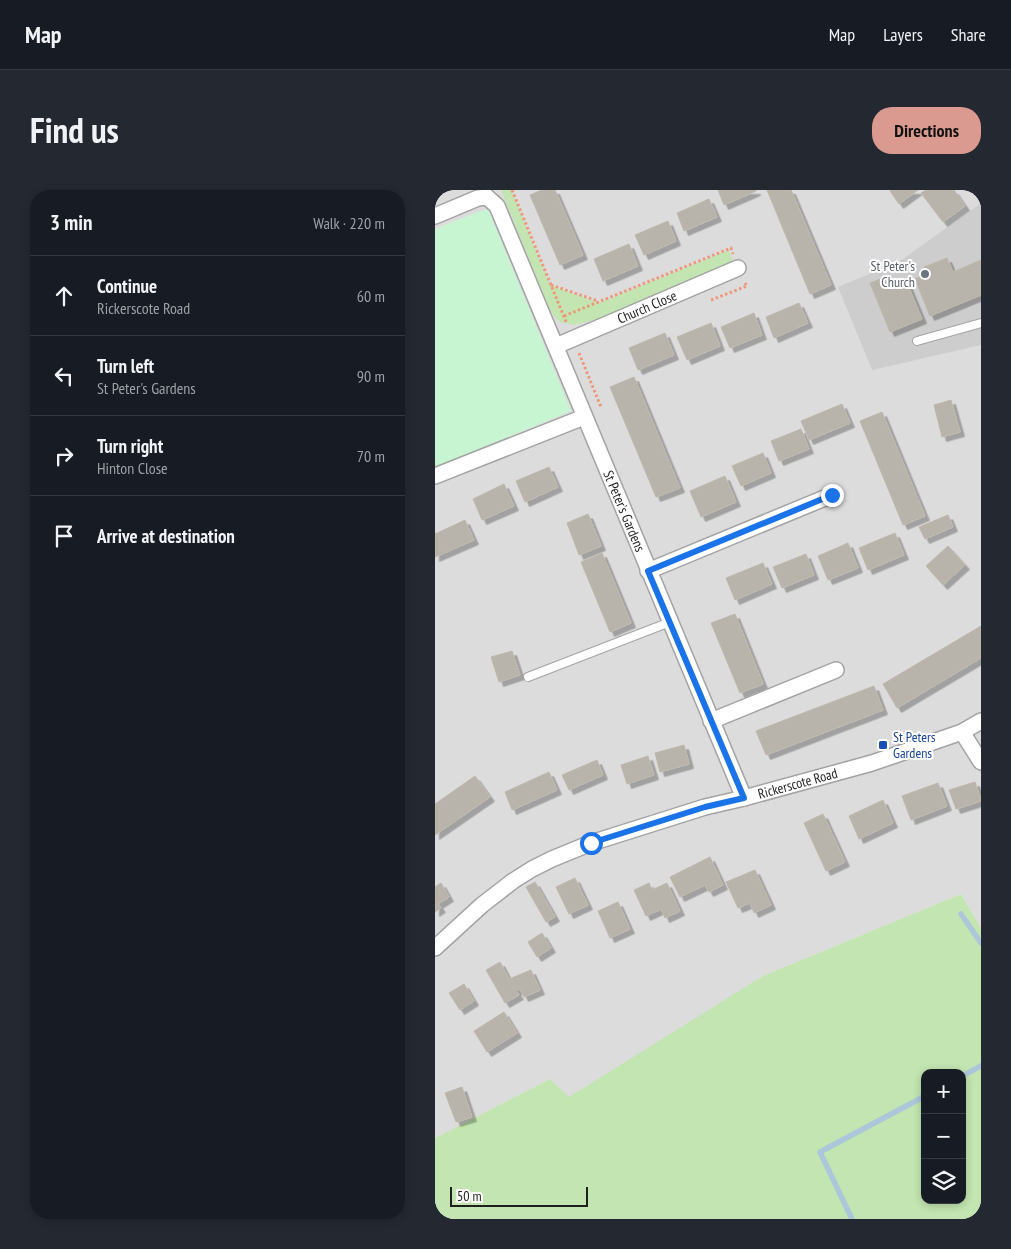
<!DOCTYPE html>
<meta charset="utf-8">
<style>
body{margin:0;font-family:"PT Sans Narrow",sans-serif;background:#242831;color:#f1f3f6}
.controls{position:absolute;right:15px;bottom:15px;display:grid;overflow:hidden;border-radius:10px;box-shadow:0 2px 8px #0003}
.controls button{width:45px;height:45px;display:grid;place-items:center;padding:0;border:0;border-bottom:1px solid #363941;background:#171b24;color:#f1f3f6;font:25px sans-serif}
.scale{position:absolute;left:15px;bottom:12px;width:138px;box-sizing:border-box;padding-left:5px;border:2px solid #1f1f1f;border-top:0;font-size:14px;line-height:18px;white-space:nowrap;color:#1f1f1f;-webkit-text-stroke:4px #fff;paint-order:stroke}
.stop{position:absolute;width:15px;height:15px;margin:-11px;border:4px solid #1a73e8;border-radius:50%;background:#fff}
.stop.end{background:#1a73e8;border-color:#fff;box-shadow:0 1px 5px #0008}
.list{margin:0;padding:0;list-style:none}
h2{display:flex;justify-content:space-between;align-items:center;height:65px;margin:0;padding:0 20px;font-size:21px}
h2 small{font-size:16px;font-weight:400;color:#9ea1a6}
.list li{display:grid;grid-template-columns:32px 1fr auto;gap:15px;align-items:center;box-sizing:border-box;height:80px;padding:0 20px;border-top:1px solid #363941}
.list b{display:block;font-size:19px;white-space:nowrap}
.list p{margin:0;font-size:16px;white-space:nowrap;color:#9ea1a6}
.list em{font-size:16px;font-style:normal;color:#9ea1a6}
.icon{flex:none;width:28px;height:28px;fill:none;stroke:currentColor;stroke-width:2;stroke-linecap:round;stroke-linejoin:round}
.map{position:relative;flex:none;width:546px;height:1029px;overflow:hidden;border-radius:20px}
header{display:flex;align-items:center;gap:30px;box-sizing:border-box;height:70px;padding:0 25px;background:#171b24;border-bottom:1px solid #363941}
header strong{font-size:24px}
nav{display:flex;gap:28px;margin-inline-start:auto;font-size:18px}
.intro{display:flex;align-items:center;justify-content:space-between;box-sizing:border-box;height:120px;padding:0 30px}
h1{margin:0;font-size:35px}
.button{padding:12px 22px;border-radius:20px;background:#da9a8f;color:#111;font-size:18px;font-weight:700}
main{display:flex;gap:30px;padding:0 30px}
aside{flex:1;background:#171b24;border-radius:20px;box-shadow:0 2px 8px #0003}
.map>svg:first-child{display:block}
</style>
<header>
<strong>Map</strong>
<nav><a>Map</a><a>Layers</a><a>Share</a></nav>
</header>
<div class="intro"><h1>Find us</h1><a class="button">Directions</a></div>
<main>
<aside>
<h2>3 min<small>Walk · 220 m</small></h2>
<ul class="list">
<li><svg class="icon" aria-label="ahead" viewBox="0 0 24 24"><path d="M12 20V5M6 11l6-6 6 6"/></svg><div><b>Continue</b><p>Rickerscote Road</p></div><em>60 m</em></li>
<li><svg class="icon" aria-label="left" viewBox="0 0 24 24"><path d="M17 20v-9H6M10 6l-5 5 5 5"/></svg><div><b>Turn left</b><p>St Peter's Gardens</p></div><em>90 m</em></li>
<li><svg class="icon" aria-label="right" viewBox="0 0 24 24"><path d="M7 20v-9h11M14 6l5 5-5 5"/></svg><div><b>Turn right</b><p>Hinton Close</p></div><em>70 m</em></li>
<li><svg class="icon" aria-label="arrive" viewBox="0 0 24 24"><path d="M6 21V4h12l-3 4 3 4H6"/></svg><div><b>Arrive at destination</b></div></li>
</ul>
</aside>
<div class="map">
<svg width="546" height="1029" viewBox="0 0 546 1029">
<defs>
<filter id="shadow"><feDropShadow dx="4.5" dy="4.5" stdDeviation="0" flood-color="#0004"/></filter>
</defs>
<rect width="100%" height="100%" fill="#efede6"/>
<path fill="#dddcdc" d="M0 0H546V738L526 704 328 786 252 836 134 908 115 889 0 948Z"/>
<path fill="#cdcdcd" d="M546 13V155L437 180 403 97 465 71Z"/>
<path fill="#c2e5b1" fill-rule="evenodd" d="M66 0H76L115 95 164 113 294 60 298 72 279 82 224 103 166 128 139 135 125 132 119 126 113 116Z
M526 704 546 738V1029H0V948L115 889 134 907 328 786ZM490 883H527V1010H490Z"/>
<path fill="#c7f5d2" d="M53 19 136 221 0 277V39L40 23Z"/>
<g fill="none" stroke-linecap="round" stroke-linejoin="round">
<path stroke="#abc7d9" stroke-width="5.5" d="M526 724 546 753
M527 886 546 876
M417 1029 385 962 490 906"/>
</g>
<path fill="#b8b4ac" stroke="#bfb7aa" filter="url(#shadow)" d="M107 0H120L148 65 125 75 95 5Z
M283 0H321V1L289 15Z
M332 0H356L396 95 375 104Z
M457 0H483L464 14 455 1Z
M491 0H519L530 16 508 32 486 3Z
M274 9 282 27 249 41 242 23Z
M233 31 241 51 209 65 200 45Z
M194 54 203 76 168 91 159 69Z
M512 68 518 82 546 70V105L495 126 480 89 492 84 489 77Z
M451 87 454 95 470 88 487 129 455 142 435 93Z
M364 113 373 133 339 148 331 127Z
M319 123 327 145 295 158 286 137Z
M276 133 285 156 252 170 242 147Z
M230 143 239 165 203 180 194 158Z
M199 187 245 298 221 307 175 197Z
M516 210 525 242 507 247 499 215Z
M407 214 415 233 374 250 366 231Z
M447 222 490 326 468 335 425 231Z
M366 239 374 259 344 271 336 251Z
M328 263 336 283 306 296 297 276Z
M114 277 123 297 90 312 81 291Z
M290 286 301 312 266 327 255 301Z
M69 294 79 316 47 330 38 309Z
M153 324 166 356 144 365 132 333Z
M513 325 518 337 490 349 484 337Z
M30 330 39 350 0 367V344Z
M460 343 469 365 433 380 424 358Z
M413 353 423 378 393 390 383 366Z
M513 356 530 375 508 395 491 376Z
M167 363 196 433 175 442 146 372Z
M371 364 379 385 347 398 338 377Z
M328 373 337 394 300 410 291 388Z
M300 424 328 494 305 503 276 433Z
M546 436V468L462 518 448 494Z
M77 461 85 485 64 492 56 467Z
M439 496 448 520 331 565 321 541Z
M249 555 254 574 225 582 220 563Z
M213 566 219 585 192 594 186 575Z
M162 570 168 585 134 600 127 585Z
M114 582 122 600 77 620 70 602Z
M40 586 55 607 0 645V614Z
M540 592 546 611 521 619 514 600Z
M503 593 512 616 476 630 467 606Z
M448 610 458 633 424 649 414 626Z
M388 624 410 672 391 681 369 633Z
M275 667 288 695 274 702 270 695 245 707 235 687Z
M320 680 336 715 319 723 315 713 303 718 291 692Z
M140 688 153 715 134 724 121 697Z
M100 692 120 727 111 732 91 697Z
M6 693 14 707 3 714 6 718 0 722V697Z
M214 693 217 700 232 693 245 721 230 728 226 719 211 726 199 700Z
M183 712 195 739 175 748 163 721Z
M107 743 116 758 102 767 93 752Z
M65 772 74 789 96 780 105 800 89 807 85 799 81 801 84 805 70 813 51 780Z
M29 794 39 811 25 820 14 803Z
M69 822 82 843 52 862 39 841Z
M27 897 37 927 21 932 10 903Z"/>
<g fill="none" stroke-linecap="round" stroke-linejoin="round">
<defs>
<path id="service" d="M482 151 546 133
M93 487 235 432"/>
<g id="minor">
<path id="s1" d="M52 7 62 16 309 608"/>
<path d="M0 26 43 8 52 7"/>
<path id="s2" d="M121 156 303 78"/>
<path d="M0 286 149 227"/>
<path d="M213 381 397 305"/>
<path d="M276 531 401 480"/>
<path d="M527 542 546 572"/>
<path id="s3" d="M0 758 47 715 78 691 97 679 117 669 156 653 270 617 309 608 437 573 527 542 546 531"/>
</g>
</defs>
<use href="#service" stroke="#a3a3a3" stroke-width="10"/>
<use href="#minor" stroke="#a3a3a3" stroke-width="18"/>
<path stroke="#ee9879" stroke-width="3" stroke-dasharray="2.5 2.5" stroke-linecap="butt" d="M77 0 132 134
M116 95 163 111
M276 110 312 96 310 93
M129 126 296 58 298 64
M144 163 166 217"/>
<use href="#service" stroke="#fff" stroke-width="8"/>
<use href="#minor" stroke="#fff" stroke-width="15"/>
</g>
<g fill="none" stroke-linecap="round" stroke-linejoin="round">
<path stroke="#1a73e8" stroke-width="6" d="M156 653 270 617 309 608 213 381 397 305"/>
</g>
<circle fill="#6b7280" stroke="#fff" stroke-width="2" cx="490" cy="84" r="5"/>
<rect fill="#1a4fb4" stroke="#fff" stroke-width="2" x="443" y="550" width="10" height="10" rx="2.5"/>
<g text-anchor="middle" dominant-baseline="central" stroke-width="4" stroke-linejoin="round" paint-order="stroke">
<g font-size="14" fill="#5b616d" stroke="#fff" text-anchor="end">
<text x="480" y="76">St Peter's<tspan x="480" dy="16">Church</tspan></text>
</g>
<g font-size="14" fill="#1f1f1f" stroke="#fff">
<text stroke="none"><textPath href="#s2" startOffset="99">Church Close</textPath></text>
<text stroke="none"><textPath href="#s1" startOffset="344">St Peter's Gardens</textPath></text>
<text stroke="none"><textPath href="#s3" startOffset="405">Rickerscote Road</textPath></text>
</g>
<g font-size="14" fill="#164399" stroke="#fff" text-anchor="start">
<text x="458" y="547">St Peters<tspan x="458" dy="16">Gardens</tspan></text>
</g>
</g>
</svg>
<div class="controls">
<button>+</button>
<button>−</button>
<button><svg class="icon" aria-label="layers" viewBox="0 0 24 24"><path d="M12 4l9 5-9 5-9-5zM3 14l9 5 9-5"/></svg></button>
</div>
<div class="scale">50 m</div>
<div class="stop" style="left:156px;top:653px"></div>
<div class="stop end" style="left:397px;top:305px"></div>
</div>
</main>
